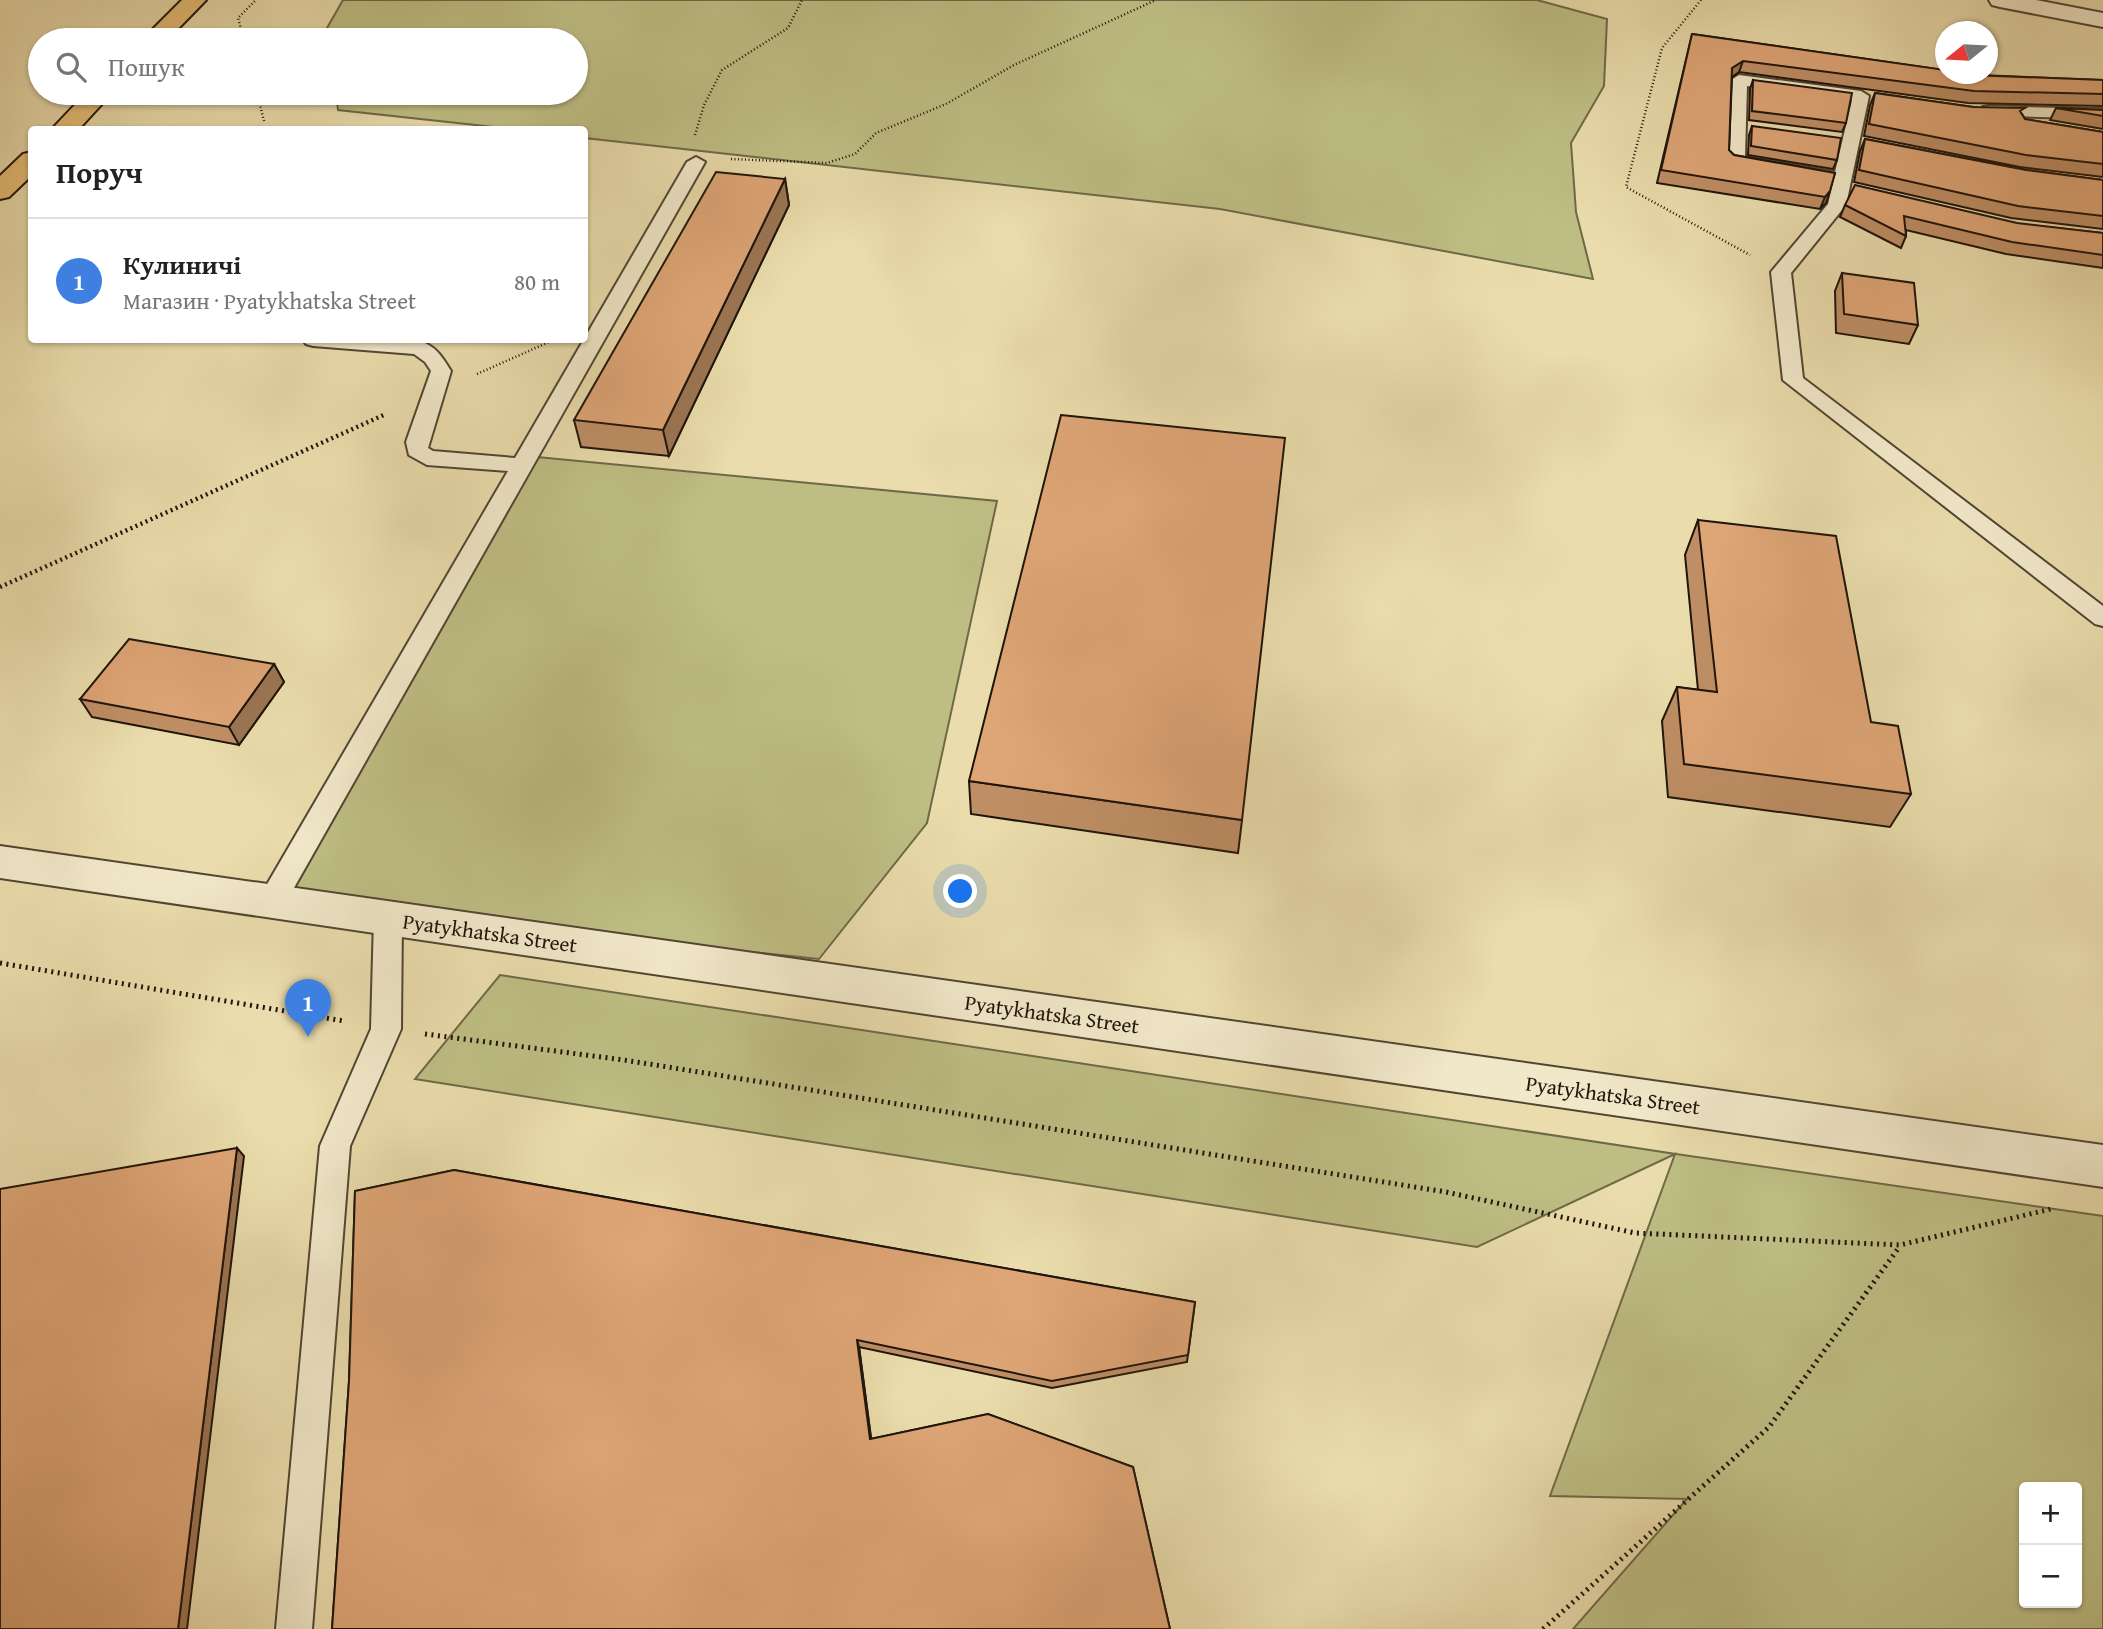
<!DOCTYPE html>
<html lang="uk">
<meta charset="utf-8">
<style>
body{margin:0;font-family:"Gentium Book Plus",serif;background:#f2f2f2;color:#222}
.controls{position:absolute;right:21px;bottom:21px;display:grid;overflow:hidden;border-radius:7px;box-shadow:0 2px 5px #0004}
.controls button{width:63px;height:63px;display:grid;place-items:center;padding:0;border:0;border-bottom:2px solid #e0e0e0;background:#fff;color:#222;font:35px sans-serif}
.compass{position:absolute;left:1935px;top:21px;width:63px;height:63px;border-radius:50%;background:#fff;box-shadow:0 2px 5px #0004;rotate:252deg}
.you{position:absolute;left:961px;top:892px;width:24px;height:24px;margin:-18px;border:5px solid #fff;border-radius:50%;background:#1a73e8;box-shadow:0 0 0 10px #1a73e833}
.badge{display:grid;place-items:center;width:46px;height:46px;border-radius:50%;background:#8f2418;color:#fff;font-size:23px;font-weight:700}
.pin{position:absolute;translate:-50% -58px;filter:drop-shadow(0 2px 4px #0008)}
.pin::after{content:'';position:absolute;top:37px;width:24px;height:21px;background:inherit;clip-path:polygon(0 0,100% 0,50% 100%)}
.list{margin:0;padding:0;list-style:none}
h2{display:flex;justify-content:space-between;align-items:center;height:91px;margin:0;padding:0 28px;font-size:30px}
h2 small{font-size:23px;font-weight:400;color:#767676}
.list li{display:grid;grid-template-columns:46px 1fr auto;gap:21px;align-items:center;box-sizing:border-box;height:126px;padding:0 28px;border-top:2px solid #e0e0e0}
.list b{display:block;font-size:26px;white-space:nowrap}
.list p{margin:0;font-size:23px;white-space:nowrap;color:#767676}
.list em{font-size:23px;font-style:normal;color:#767676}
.icon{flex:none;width:38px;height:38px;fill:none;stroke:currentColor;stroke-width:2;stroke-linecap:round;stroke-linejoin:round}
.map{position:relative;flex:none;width:2103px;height:1629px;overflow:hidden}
.search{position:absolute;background:#fff;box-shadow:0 2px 5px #0004;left:28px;top:28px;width:560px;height:77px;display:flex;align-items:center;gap:18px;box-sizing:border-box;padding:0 24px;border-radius:38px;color:#767676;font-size:26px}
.panel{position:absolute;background:#fff;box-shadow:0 2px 5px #0004;left:28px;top:126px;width:560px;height:217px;border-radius:7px}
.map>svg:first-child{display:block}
</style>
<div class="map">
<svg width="2103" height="1629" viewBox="0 0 2103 1629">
<rect width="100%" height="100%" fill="#eadcac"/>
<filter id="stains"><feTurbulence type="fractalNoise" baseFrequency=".00286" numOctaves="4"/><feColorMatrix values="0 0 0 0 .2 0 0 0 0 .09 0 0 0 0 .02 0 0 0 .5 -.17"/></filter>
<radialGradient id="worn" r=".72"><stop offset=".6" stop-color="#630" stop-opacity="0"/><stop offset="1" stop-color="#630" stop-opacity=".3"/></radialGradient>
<path fill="#bebe84" stroke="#6e6948" stroke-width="2" fill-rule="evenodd" d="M343 0H1537L1607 19 1604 86 1571 143 1576 212 1593 279 1220 209 585 138 584 130 513 129 338 110 336 93H576V40H329L327 28Z
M537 457 997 501 927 823 819 959 272 901Z
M500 975 1676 1154 2103 1216V1629H1573L1687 1499 1550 1496 1675 1154 1477 1247 415 1079ZM2024 1487H2077V1603H2024Z"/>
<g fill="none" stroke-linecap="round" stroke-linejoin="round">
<defs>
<path id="service" d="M1739 75 1861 91 1869 96 1846 205 1791 273 1803 378 2103 606V626L2095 624 1783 380 1771 272 1828 204 1833 183 1730 165 1727 161 1731 80ZM1747 86 1852 100 1835 172 1745 157Z
M1989 106 2103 109V119L1983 115 1980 111 1983 107Z
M696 157 705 162 282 909 272 912 262 909 258 901 262 893 508 471 427 465 409 455 406 442 431 371 425 362 414 354 313 346 306 344 303 340C324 338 407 336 425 343 438 349 444 360 451 371L428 448 433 451 515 458 687 162Z
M388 907 398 910 402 918 401 1029 350 1146 312 1629H276L320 1146 371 1029 374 918 378 910Z"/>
<path id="minor" d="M1989 0H2036L2103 13V27L2000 7 1992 5Z"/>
<path id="tertiary" d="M0 846 2103 1145V1187L0 878Z"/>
<path id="primary" d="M182 0H206L167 40H142Z
M86 93H112L78 130H51Z
M32 152V175L9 197 0 199V176L23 154Z"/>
</defs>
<use href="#service" stroke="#514633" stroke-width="4"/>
<use href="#minor" stroke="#514633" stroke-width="4"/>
<use href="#tertiary" stroke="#514633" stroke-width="4"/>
<use href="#primary" stroke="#1e140b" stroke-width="4"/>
<path stroke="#1e140b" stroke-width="2.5" stroke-dasharray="1 2.5" stroke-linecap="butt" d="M1701 0 1662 48 1626 187 1750 255
M244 40 238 18 256 0
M257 93 264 121
M695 135 704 105 722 70 788 28 802 0
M731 159 827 163 855 154 876 133 946 104 1014 65 1156 0
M477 374 549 342"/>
<path stroke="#1e140b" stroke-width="4.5" stroke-dasharray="2 3.5" stroke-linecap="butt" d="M0 587 386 414"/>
<path stroke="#1e140b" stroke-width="5" stroke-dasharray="2 4.5" stroke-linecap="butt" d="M0 963 344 1021
M425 1034 624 1060 1446 1192 1635 1233 1900 1245 2051 1209
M1543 1629 1769 1427 1900 1246"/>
<use href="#service" fill="#f1e8c9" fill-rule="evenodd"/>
<use href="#minor" fill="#f1e8c9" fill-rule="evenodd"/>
<use href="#tertiary" fill="#f1e8c9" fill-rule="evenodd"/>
<use href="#primary" fill="#e5be76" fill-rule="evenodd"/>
</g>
<path fill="#bf8e65" stroke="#1e140b" stroke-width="2" d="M1692 34 1979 75 2103 80V106L1968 103 1739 72 1732 77 1729 150 1734 155 1835 173 1826 203 1820 209 1657 183Z
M1753 80 1846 123 1842 132 1749 120 1750 89Z
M1875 93 2022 114 2025 119 2103 132V177L2020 167 1864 136 1870 105Z
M2056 108 2103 110V129L2050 120Z
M1752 126 1837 160 1833 169 1748 155 1749 135Z
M1865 139 2026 170 2103 180V229L2011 218 1854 182 1860 151Z
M785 179 789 205 669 456 581 447 574 420Z
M1845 205 2103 233V268L2006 254 1906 230V236L1901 248 1840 217Z
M1842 273 1918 325 1909 344 1836 333 1835 291Z
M1698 520 1871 722 1911 794 1890 827 1668 797 1662 721 1677 687 1698 690 1685 555Z
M274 664 284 682 239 745 92 717 80 699Z
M969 781 1242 820 1238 853 971 814Z
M454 1170 1195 1302 1187 1362 1052 1388 859 1347 871 1439 988 1414 1133 1467 1170 1629H332L349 1381 355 1191Z"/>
<path fill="#9b7453" stroke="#1e140b" stroke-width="2" d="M1743 61 1739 72 1728 80 1732 68Z
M785 179 789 205 669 456 663 430Z
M1830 191 1826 203 1820 209 1825 197Z
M274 664 284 682 239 745 229 727Z
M237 1148 244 1156 187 1629H178Z
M857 1340 859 1347 872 1445 870 1439Z"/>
<path fill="#dea576" stroke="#1e140b" stroke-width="2" d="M1692 34 1945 70V74L2103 80V94L1974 91 1743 61 1732 68 1729 150 1734 155 1835 173 1830 191 1825 197 1661 170Z
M1753 80 1852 93 1846 123 1752 111Z
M1875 93 1973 107 2025 108 2020 111 2025 119 2103 132V164L2026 155 1869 124Z
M2056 108 2103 110V116Z
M1752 126 1841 138 1837 160 1751 146Z
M1865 139 2026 170 2103 180V216L2018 206 1859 170Z
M716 172 785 179 663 430 574 420Z
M1855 185 2017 223 2103 233V255L2012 242 1904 216 1906 236 1845 205Z
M1842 273 1914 283 1918 325 1844 314Z
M1061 415 1285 438 1242 820 969 781Z
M1698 520 1836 536 1871 722 1898 726 1911 794 1684 764 1677 687 1717 692Z
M129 639 274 664 229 727 80 699Z
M237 1148 178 1629H0V1189Z
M454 1170 1195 1302 1188 1355 1052 1381 857 1340 870 1439 988 1414 1133 1467 1170 1629H332L349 1381 355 1191Z"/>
<g text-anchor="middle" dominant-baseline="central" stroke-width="6" stroke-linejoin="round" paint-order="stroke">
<g font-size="21" fill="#1e140b" stroke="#f1e8c9">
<text transform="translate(490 933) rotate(8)">Pyatykhatska Street</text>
<text transform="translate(1052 1014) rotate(8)">Pyatykhatska Street</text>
<text transform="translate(1613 1095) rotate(8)">Pyatykhatska Street</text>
</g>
</g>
<rect width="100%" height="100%" filter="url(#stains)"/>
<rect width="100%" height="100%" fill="url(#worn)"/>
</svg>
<div class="controls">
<button>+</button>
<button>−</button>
</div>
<svg class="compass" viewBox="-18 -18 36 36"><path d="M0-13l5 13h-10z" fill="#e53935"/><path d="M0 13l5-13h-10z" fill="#767676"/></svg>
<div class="you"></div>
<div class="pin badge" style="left:308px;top:1037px;background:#3f7fe0">1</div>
<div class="search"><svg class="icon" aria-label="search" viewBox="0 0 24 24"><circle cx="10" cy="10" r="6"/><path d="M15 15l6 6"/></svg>Пошук</div>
<section class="panel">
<h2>Поруч<small></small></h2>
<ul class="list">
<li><span class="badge" style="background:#3f7fe0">1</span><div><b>Кулиничі</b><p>Магазин · Pyatykhatska Street</p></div><em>80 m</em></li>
</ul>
</section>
</div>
